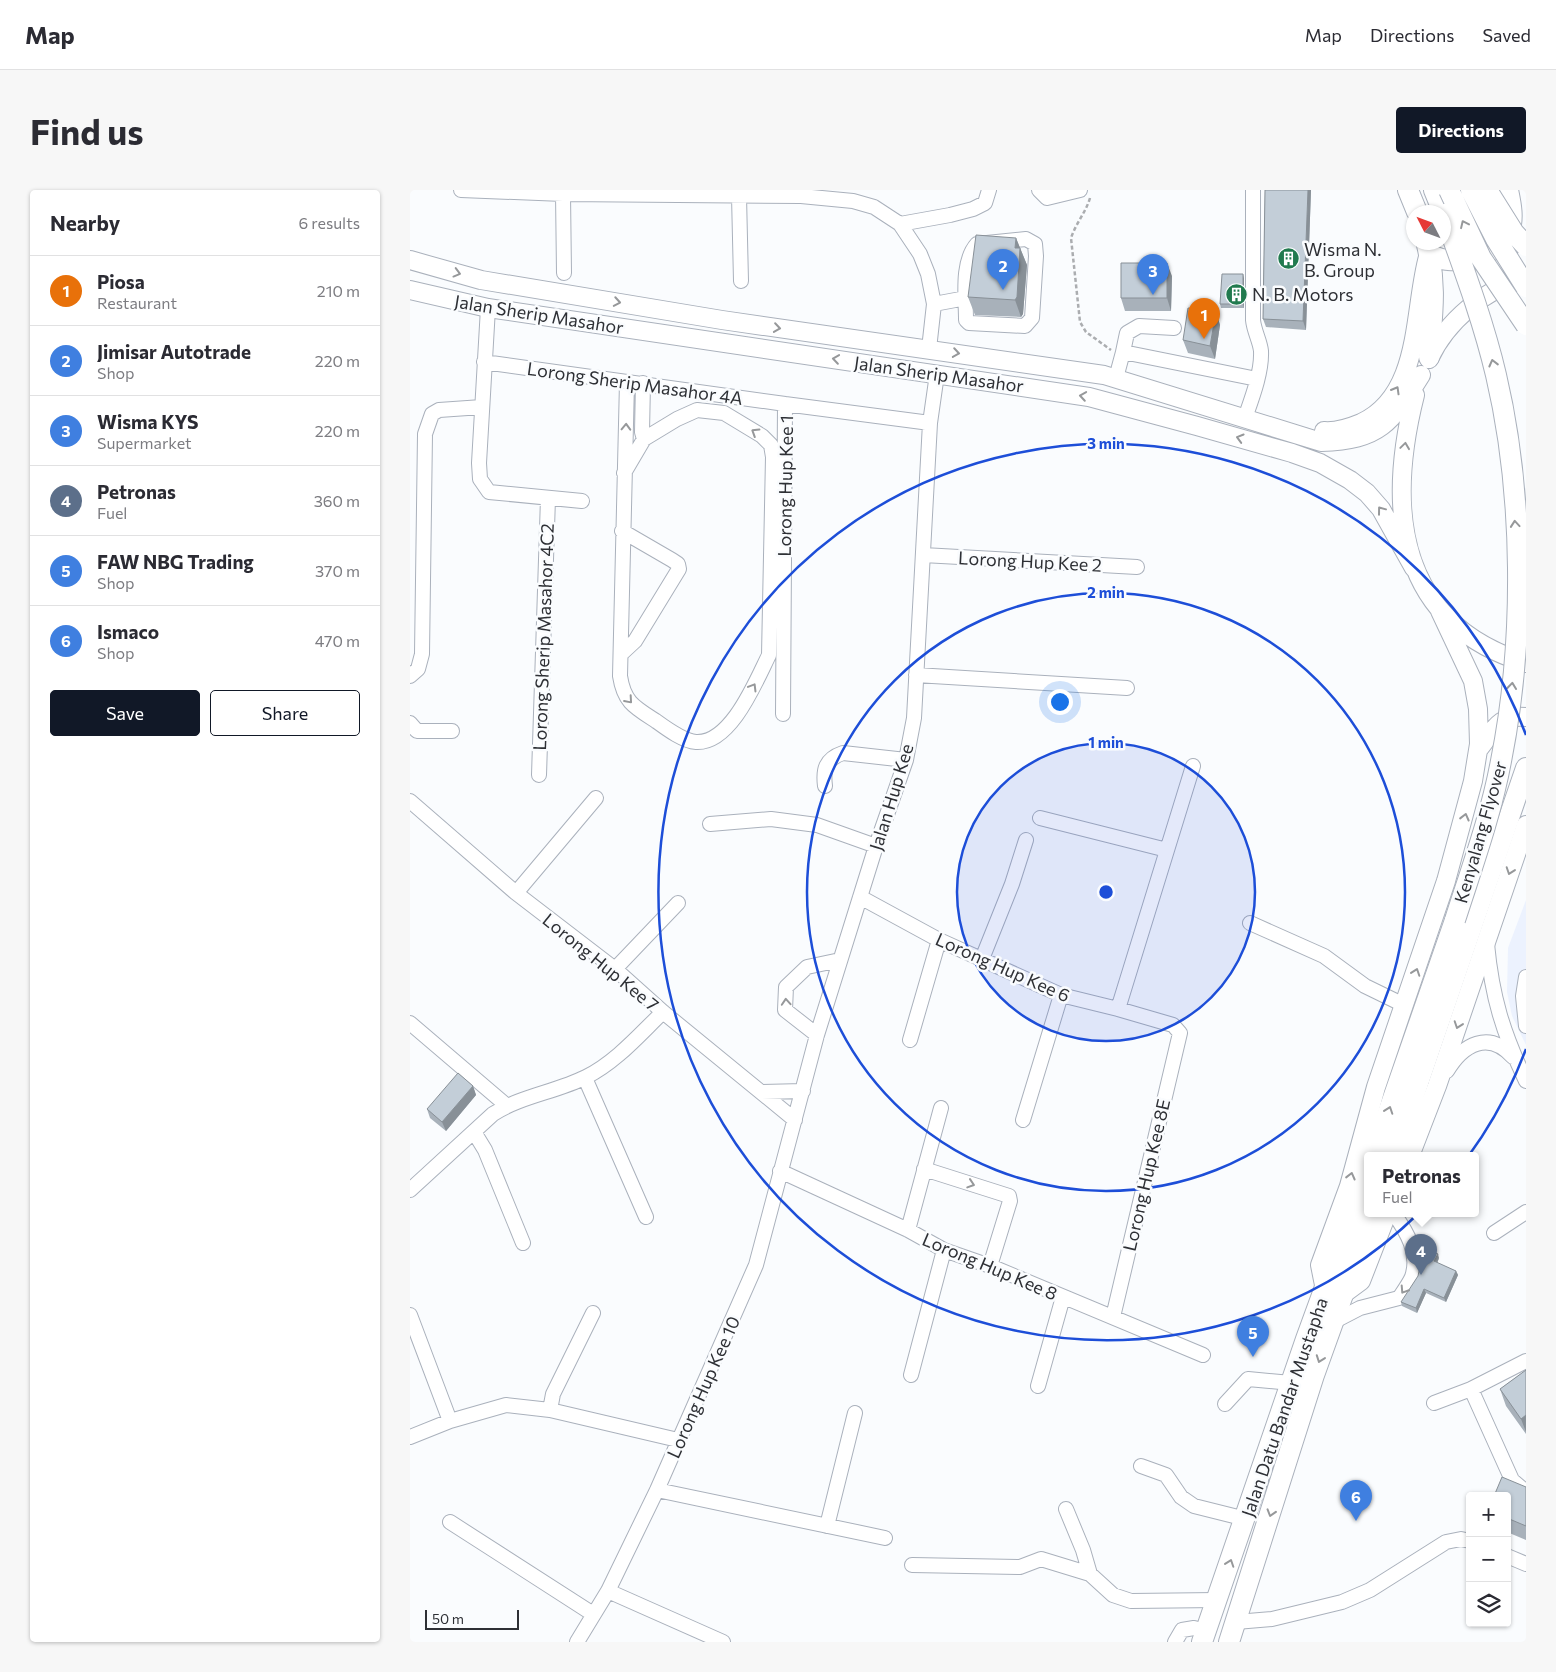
<!DOCTYPE html>
<meta charset="utf-8">
<style>
body{margin:0;font-family:Commissioner,sans-serif;background:#f7f7f7;color:#2b2b33}
.controls{position:absolute;right:15px;bottom:15px;display:grid;overflow:hidden;border-radius:5px;box-shadow:0 1px 4px #0004}
.controls button{width:45px;height:45px;display:grid;place-items:center;padding:0;border:0;border-bottom:1px solid #e1e1e2;background:#fff;color:#2b2b33;font:25px sans-serif}
.compass{position:absolute;left:996px;top:15px;width:45px;height:45px;border-radius:50%;background:#fff;box-shadow:0 1px 4px #0004;rotate:312deg}
.scale{position:absolute;left:15px;bottom:12px;width:94px;box-sizing:border-box;padding-left:5px;border:2px solid #2e3035;border-top:0;font-size:14px;line-height:18px;white-space:nowrap;color:#2e3035;-webkit-text-stroke:4px #fafcfe;paint-order:stroke}
.you{position:absolute;left:649px;top:511px;width:18px;height:18px;margin:-12px;border:4px solid #fff;border-radius:50%;background:#1a73e8;box-shadow:0 0 0 8px #1a73e833}
.badge{display:grid;place-items:center;width:32px;height:32px;border-radius:50%;background:#111827;color:#fff;font-size:16px;font-weight:700}
.pin{position:absolute;translate:-50% -41px;filter:drop-shadow(0 1px 2px #0008)}
.pin::after{content:'';position:absolute;top:26px;width:18px;height:15px;background:inherit;clip-path:polygon(0 0,100% 0,50% 100%)}
.popup{position:absolute;left:954px;top:962px;width:115px;height:65px;box-sizing:border-box;display:grid;place-content:center;border-radius:5px;background:#fff;filter:drop-shadow(0 1px 4px #0005);font-size:16px;white-space:nowrap;color:#7c7c81}
.popup b{font-size:19px;color:#2b2b33}
.popup::after{content:'';position:absolute;left:50%;top:100%;margin-left:-10px;border:10px solid transparent;border-top-color:#fff}
.list{margin:0;padding:0;list-style:none}
h2{display:flex;justify-content:space-between;align-items:center;height:65px;margin:0;padding:0 20px;font-size:21px}
h2 small{font-size:16px;font-weight:400;color:#7c7c81}
.list li{display:grid;grid-template-columns:32px 1fr auto;gap:15px;align-items:center;box-sizing:border-box;height:70px;padding:0 20px;border-top:1px solid #e1e1e2}
.list b{display:block;font-size:19px;white-space:nowrap}
.list p{margin:0;font-size:16px;white-space:nowrap;color:#7c7c81}
.list em{font-size:16px;font-style:normal;color:#7c7c81}
.actions{display:flex;gap:10px;padding:15px 20px}
.actions a{flex:1;padding:11px 0;border:1px solid #111827;border-radius:5px;text-align:center;font-size:18px;color:#111827}
.actions .main{background:#111827;color:#fff}
.icon{flex:none;width:28px;height:28px;fill:none;stroke:currentColor;stroke-width:2;stroke-linecap:round;stroke-linejoin:round}
.map{position:relative;flex:none;width:1116px;height:1452px;overflow:hidden;border-radius:5px}
header{display:flex;align-items:center;gap:30px;box-sizing:border-box;height:70px;padding:0 25px;background:#fff;border-bottom:1px solid #e1e1e2}
header strong{font-size:24px}
nav{display:flex;gap:28px;margin-inline-start:auto;font-size:18px}
.intro{display:flex;align-items:center;justify-content:space-between;box-sizing:border-box;height:120px;padding:0 30px}
h1{margin:0;font-size:35px}
.button{padding:12px 22px;border-radius:5px;background:#111827;color:#fff;font-size:18px;font-weight:700}
main{display:flex;gap:30px;padding:0 30px}
aside{flex:1;background:#fff;border-radius:5px;box-shadow:0 1px 4px #0004}
.map>svg:first-child{display:block}
</style>
<header>
<strong>Map</strong>
<nav><a>Map</a><a>Directions</a><a>Saved</a></nav>
</header>
<div class="intro"><h1>Find us</h1><a class="button">Directions</a></div>
<main>
<aside>
<h2>Nearby<small>6 results</small></h2>
<ul class="list">
<li><span class="badge" style="background:#e8710a">1</span><div><b>Piosa</b><p>Restaurant</p></div><em>210 m</em></li>
<li><span class="badge" style="background:#3f7fe0">2</span><div><b>Jimisar Autotrade</b><p>Shop</p></div><em>220 m</em></li>
<li><span class="badge" style="background:#3f7fe0">3</span><div><b>Wisma KYS</b><p>Supermarket</p></div><em>220 m</em></li>
<li><span class="badge" style="background:#5c6f8a">4</span><div><b>Petronas</b><p>Fuel</p></div><em>360 m</em></li>
<li><span class="badge" style="background:#3f7fe0">5</span><div><b>FAW NBG Trading</b><p>Shop</p></div><em>370 m</em></li>
<li><span class="badge" style="background:#3f7fe0">6</span><div><b>Ismaco</b><p>Shop</p></div><em>470 m</em></li>
</ul>
<div class="actions"><a class="main">Save</a><a>Share</a></div>
</aside>
<div class="map">
<svg width="1116" height="1452" viewBox="0 0 1116 1452">
<rect width="100%" height="100%" fill="#fafcfe"/>
<path fill="#ecf2fe" d="M1116 710V855L1102 826 1097 802 1098 758Z"/>
<g fill="none" stroke-linecap="round" stroke-linejoin="round">
<defs>
<path id="minor" d="M51 0 153 4 391 6 443 11 464 17 490 34 510 64 518 84 524 114 519 159
M629 0 637 8 670 0
M153 4 154 83
M329 6 331 91
M490 34 540 25 563 19 575 13 579 0
M616 49 625 54 626 66 622 128 615 136 559 133 556 130C556 107 551 72 567 54Z
M524 114 556 108
M78 118 69 273 70 289 79 302 172 311
M713 162 717 143 729 136 764 138
M74 172 375 214
M706 188 713 162 847 189
M233 193 232 242 234 249
M835 228C842 208 852 182 851 161 850 151 844 141 843 130V0
M214 283 234 249 267 229 287 220 314 223 352 246 361 255 363 267 359 465C346 491 321 554 286 552 273 551 257 539 246 531 224 517 214 512 210 486L217 192
M513 365 727 377
M211 464 225 451 269 379 268 374 262 370 212 341
M506 485 717 498
M0 486 8 479 12 464 15 244 22 224 29 220 72 217
M373 524 375 214 520 233
M0 533 7 541H42
M129 585 138 308
M415 596C413 580 415 569 433 563L496 570
M0 611 106 703 205 779 253 822 385 930
M630 628 757 660
M300 634 361 629 407 635 466 656
M106 703 186 608
M450 707 529 750 651 805 708 819 763 835 770 843 703 1127
M840 733 914 766 955 796 994 815
M1077 754C1082 807 1093 843 1116 891
M572 769 602 694 616 650
M205 779 268 713
M1116 787 1113 806 1116 836
M708 819 783 576
M0 833 96 915
M407 845 375 820 376 797 397 777 430 770
M500 850 529 750
M1037 881C1053 854 1079 840 1103 867
M175 888 236 1027
M351 902 393 901
M613 930 651 805
M64 942 75 960 113 1053
M514 979 599 1006 600 1011 580 1076
M370 981 498 1040 534 1060 580 1076 793 1165
M0 1000 83 924C111 906 146 902 176 887 206 872 229 845 253 822
M498 1040 531 918
M1084 1043 1116 1022
M0 1125 40 1231
M923 1132 950 1118 989 1108C993 1102 999 1094 1002 1087 1010 1064 997 1042 984 1024
M501 1185 534 1060
M628 1196 653 1107
M1061 1199 1102 1290 1116 1302
M1024 1213 1061 1199 1116 1171
M815 1214 838 1189 881 1193
M140 1220 143 1204 183 1123
M0 1247 40 1231 96 1215 140 1220 268 1250
M731 1276 756 1285 771 1307 784 1316 836 1329
M247 1300 475 1348
M656 1319 673 1360 680 1384
M40 1332 183 1424
M417 1336 445 1223
M1097 1366 1116 1374
M502 1375 610 1377 631 1369 680 1384 703 1405 721 1411 807 1410
M198 1401 313 1452
M826 1432 862 1429 932 1412 960 1400 1036 1352 1051 1349 1060 1351
M167 1452 198 1401 247 1300 346 1075 407 845 466 656 496 570 504 528 520 233 527 184
M765 1452 772 1440 784 1438 796 1441"/>
<path id="major" d="M0 70 71 90 312 130 694 185 911 252C971 250 981 233 1011 185
M0 100 78 118 679 207 787 236 882 263 910 273 940 290 957 303 971 319 1004 378
M1019 169C1036 132 1076 97 1116 89
M1005 205C976 320 987 433 1116 473
M914 241C926 242 939 238 951 233 1012 205 1003 121 1018 67
M1068 560C1083 542 1088 524 1116 527
M1000 966 1027 896 1116 635
M915 1100 910 1075 939 996 966 897 1036 691 1063 591 1069 554 1068 519 1063 491 1030 421
M932 1105 951 1091 977 1024"/>
<path id="highway" d="M998 0 1007 22
M1024 0 1033 22
M1017 55C1027 97 1022 125 1019 167
M1019 65C1025 66 1032 70 1038 70 1058 72 1090 63 1099 42 1104 29 1101 14 1098 0
M963 966 1045 730
M983 966 1116 578
M792 1452 896 1149 957 982
M819 1452 904 1185 962 1024"/>
</defs>
<use href="#minor" stroke="#aab1bc" stroke-width="16"/>
<use href="#major" stroke="#aab1bc" stroke-width="20"/>
<use href="#highway" stroke="#aab1bc" stroke-width="22"/>
<path stroke="#abadb0" stroke-width="2.5" stroke-dasharray="4 2.5" stroke-linecap="butt" d="M680 8C676 22 666 33 661 48L670 132 676 142 701 160"/>
<use href="#minor" stroke="#fff" stroke-width="14"/>
<use href="#major" stroke="#fff" stroke-width="18"/>
<use href="#highway" stroke="#fff" stroke-width="20"/>
<defs>
<path id="highway-bridge" d="M1039 0 1071 68 1116 135
M1061 0 1086 49 1116 97
M1077 0 1104 43 1116 56
M1034 24C1053 77 1073 130 1086 185 1114 304 1115 451 1091 571 1081 625 1062 677 1045 730"/>
</defs>
<use href="#highway-bridge" stroke="#aab1bc" stroke-width="22" stroke-linecap="butt"/>
<use href="#highway-bridge" stroke="#fff" stroke-width="20"/>
</g>
<path fill="#a8b1ba" d="M855 0H901L896 140 856 137 853 129Z
M606 48 617 75 613 124 611 127 565 125 558 107Z
M833 84 834 89V118H811L810 114Z
M762 86 761 121H715L711 108Z
M806 122 810 135 805 169 778 163 773 150Z
M63 896 66 905 36 941 20 928 17 919Z
M1029 1068 1027 1073 1046 1081 1048 1085 1036 1112 1016 1103 1007 1123 992 1116 991 1112Z
M1116 1180V1244L1096 1216 1090 1199Z
M1116 1297V1350L1097 1342V1306Z"/>
<path fill="#889097" d="M898 0H901L896 140 893 131Z
M606 48 617 75 613 124 611 127 605 110V58Z
M757 73 762 86 761 121 757 108Z
M833 84 834 89V118L833 114Z
M806 122 810 135 805 169 800 156Z
M63 896 66 905 36 941 32 932Z
M1028 1064 1029 1068 1026 1076 1024 1071Z
M1046 1081 1048 1085 1036 1112 1034 1108Z
M1014 1099 1016 1103 1007 1123 1006 1118Z
M1116 1225V1242L1111 1229Z"/>
<path fill="#c3ced8" stroke="#889097" d="M855 0H898L893 131 853 129Z
M566 45 606 48 605 58H610L607 107 605 110 558 107Z
M711 73H757V108H711Z
M812 84H833V114H810Z
M778 118 806 122 800 156 773 150Z
M48 883 63 896 32 932 17 919Z
M1014 1058 1028 1064 1024 1071 1046 1081 1034 1108 1014 1099 1006 1118 991 1112 1008 1086Z
M1116 1180V1225L1111 1229 1090 1199Z
M1092 1287 1116 1297V1336L1097 1328V1306H1084Z"/>
<defs><path id="oneway-chevron" d="M-2-3.5L2.5 0L-2 3.5" fill="none" stroke-width="1.6" stroke-linecap="round" stroke-linejoin="round" transform="scale(1.25)"/></defs>
<g stroke="#96989a">
<use href="#oneway-chevron" transform="translate(1054 34) rotate(-115)"/>
<use href="#oneway-chevron" transform="translate(47 83) rotate(15)"/>
<use href="#oneway-chevron" transform="translate(207 112) rotate(10)"/>
<use href="#oneway-chevron" transform="translate(367 138) rotate(8)"/>
<use href="#oneway-chevron" transform="translate(546 163) rotate(9)"/>
<use href="#oneway-chevron" transform="translate(426 169) rotate(-172)"/>
<use href="#oneway-chevron" transform="translate(1083 173) rotate(-104)"/>
<use href="#oneway-chevron" transform="translate(986 200) rotate(-60)"/>
<use href="#oneway-chevron" transform="translate(673 206) rotate(-171)"/>
<use href="#oneway-chevron" transform="translate(216 237) rotate(-88)"/>
<use href="#oneway-chevron" transform="translate(345 242) rotate(-148)"/>
<use href="#oneway-chevron" transform="translate(830 248) rotate(-164)"/>
<use href="#oneway-chevron" transform="translate(995 256) rotate(-82)"/>
<use href="#oneway-chevron" transform="translate(971 320) rotate(-127)"/>
<use href="#oneway-chevron" transform="translate(1105 334) rotate(-95)"/>
<use href="#oneway-chevron" transform="translate(1102 496) rotate(-84)"/>
<use href="#oneway-chevron" transform="translate(343 497) rotate(-59)"/>
<use href="#oneway-chevron" transform="translate(219 510) rotate(49)"/>
<use href="#oneway-chevron" transform="translate(1055 627) rotate(-76)"/>
<use href="#oneway-chevron" transform="translate(1100 681) rotate(109)"/>
<use href="#oneway-chevron" transform="translate(1006 782) rotate(-71)"/>
<use href="#oneway-chevron" transform="translate(376 812) rotate(-94)"/>
<use href="#oneway-chevron" transform="translate(1048 835) rotate(109)"/>
<use href="#oneway-chevron" transform="translate(979 920) rotate(-71)"/>
<use href="#oneway-chevron" transform="translate(941 986) rotate(-76)"/>
<use href="#oneway-chevron" transform="translate(561 994) rotate(18)"/>
<use href="#oneway-chevron" transform="translate(994 1100) rotate(123)"/>
<use href="#oneway-chevron" transform="translate(910 1169) rotate(110)"/>
<use href="#oneway-chevron" transform="translate(861 1323) rotate(107)"/>
<use href="#oneway-chevron" transform="translate(820 1373) rotate(-71)"/>
</g>
<circle cx="696" cy="702" r="149" fill="#1d4ed8" fill-opacity=".12"/>
<g fill="none" stroke="#1d4ed8" stroke-width="2.5">
<circle cx="696" cy="702" r="149"/>
<circle cx="696" cy="702" r="299"/>
<path d="M1116 859A448 448 0 1 1 1116 545"/>
</g>
<defs>
<symbol id="building-disc" viewBox="-11 -11 22 22"><circle r="9.5" fill="#217a4e" stroke="#fafcfe"/><path d="M-4-6H4V6H1V3H-1V6H-4ZM-2.5-4.3h1.7v1.8h-1.7ZM.8-4.3h1.7v1.8H.8ZM-2.5-1h1.7V.8h-1.7ZM.8-1h1.7V.8H.8Z" fill="#fff"/></symbol>
</defs>
<g fill-rule="evenodd">
<use href="#building-disc" x="866" y="56" width="25" height="25"/>
<use href="#building-disc" x="814" y="92" width="25" height="25"/>
</g>
<g text-anchor="middle" dominant-baseline="central" stroke-width="5" stroke-linejoin="round" paint-order="stroke">
<g font-size="18" fill="#2e3035" stroke="#fafcfe" text-anchor="start">
<text x="894" y="59">Wisma N.<tspan x="894" dy="21">B. Group</tspan></text>
<text x="842" y="104">N. B. Motors</text>
</g>
<g font-size="18" fill="#2e3035" stroke="#fafcfe">
<text transform="translate(129 124) rotate(9)">Jalan Sherip Masahor</text>
<text transform="translate(529 184) rotate(8)">Jalan Sherip Masahor</text>
<text transform="translate(225 193) rotate(8)">Lorong Sherip Masahor 4A</text>
<text transform="translate(375 296) rotate(-89)">Lorong Hup Kee 1</text>
<text transform="translate(620 371) rotate(3)">Lorong Hup Kee 2</text>
<text transform="translate(133 447) rotate(-88)">Lorong Sherip Masahor 4C2</text>
<text transform="translate(481 607) rotate(-73)">Jalan Hup Kee</text>
<text transform="translate(1070 642) rotate(-74)">Kenyalang Flyover</text>
<text transform="translate(191 772) rotate(39)">Lorong Hup Kee 7</text>
<text transform="translate(593 777) rotate(24)">Lorong Hup Kee 6</text>
<text transform="translate(736 985) rotate(-77)">Lorong Hup Kee 8E</text>
<text transform="translate(580 1076) rotate(23)">Lorong Hup Kee 8</text>
<text transform="translate(293 1197) rotate(-66)">Lorong Hup Kee 10</text>
<text transform="translate(874 1217) rotate(-71)">Jalan Datu Bandar Mustapha</text>
</g>
</g>
<circle cx="696" cy="702" r="8" fill="#1d4ed8" stroke="#fafcfe" stroke-width="2.5"/>
<g font-size="15" text-anchor="middle" font-weight="bold" fill="#1d4ed8" stroke="#fafcfe" stroke-width="5" stroke-linejoin="round" paint-order="stroke">
<text x="696" y="259">3 min</text>
<text x="696" y="408">2 min</text>
<text x="696" y="558">1 min</text>
</g>
</svg>
<div class="controls">
<button>+</button>
<button>−</button>
<button><svg class="icon" aria-label="layers" viewBox="0 0 24 24"><path d="M12 4l9 5-9 5-9-5zM3 14l9 5 9-5"/></svg></button>
</div>
<svg class="compass" viewBox="-18 -18 36 36"><path d="M0-13l5 13h-10z" fill="#e53935"/><path d="M0 13l5-13h-10z" fill="#7c7c81"/></svg>
<div class="scale">50 m</div>
<div class="you"></div>
<div class="pin badge" style="left:794px;top:149px;background:#e8710a">1</div>
<div class="pin badge" style="left:593px;top:100px;background:#3f7fe0">2</div>
<div class="pin badge" style="left:743px;top:105px;background:#3f7fe0">3</div>
<div class="pin badge" style="left:1011px;top:1085px;background:#5c6f8a">4</div>
<div class="popup"><b>Petronas</b>Fuel</div>
<div class="pin badge" style="left:843px;top:1167px;background:#3f7fe0">5</div>
<div class="pin badge" style="left:946px;top:1331px;background:#3f7fe0">6</div>
</div>
</main>
